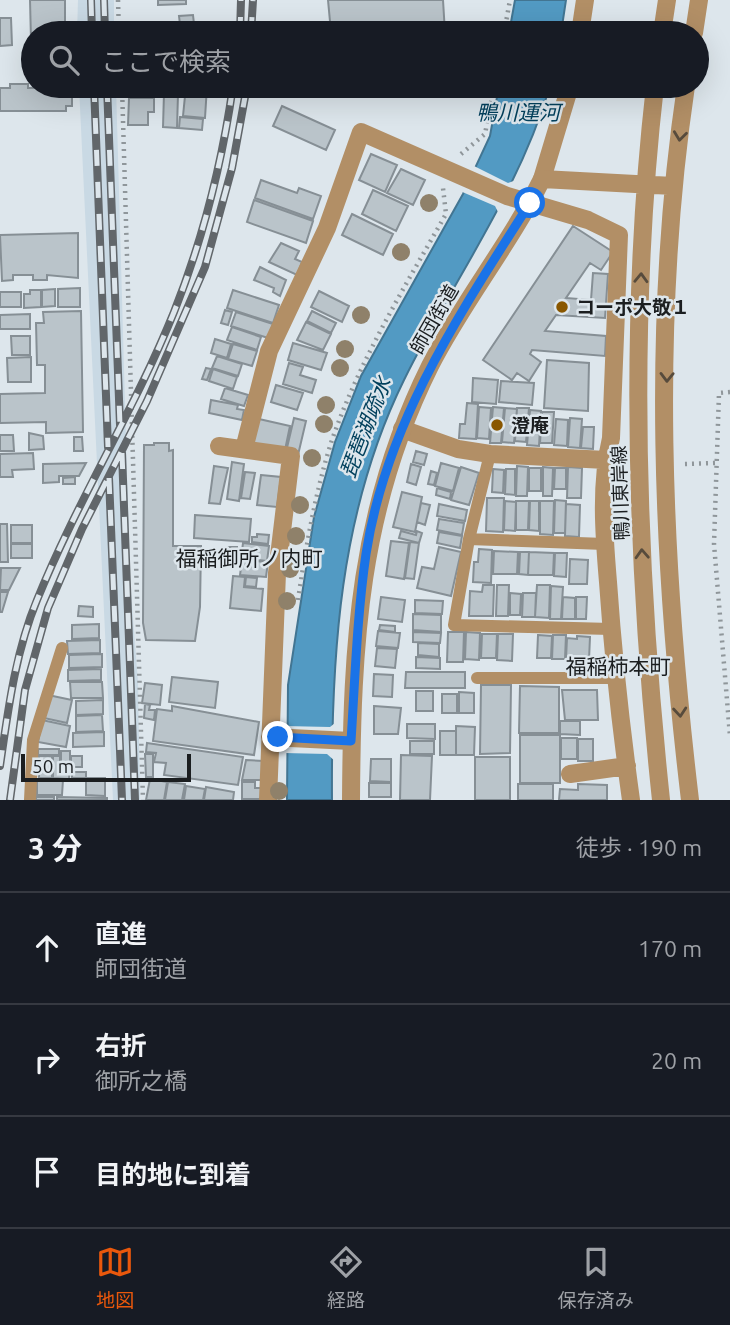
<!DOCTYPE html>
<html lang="ja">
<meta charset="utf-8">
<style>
body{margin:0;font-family:Ubuntu,"Noto Sans JP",sans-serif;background:#20242c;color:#f1f3f6}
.scale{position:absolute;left:21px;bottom:18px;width:170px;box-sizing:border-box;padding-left:7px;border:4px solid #1b1e20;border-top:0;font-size:19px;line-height:24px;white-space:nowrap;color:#1b1e20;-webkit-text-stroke:5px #dde6ec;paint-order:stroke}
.stop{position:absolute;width:21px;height:21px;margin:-16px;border:5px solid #1a73e8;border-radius:50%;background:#fff}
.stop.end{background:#1a73e8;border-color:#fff;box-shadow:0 2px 7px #0008}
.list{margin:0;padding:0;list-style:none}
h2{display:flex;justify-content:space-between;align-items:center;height:91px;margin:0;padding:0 28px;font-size:30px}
h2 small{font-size:23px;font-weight:400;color:#9ea1a6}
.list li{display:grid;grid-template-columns:46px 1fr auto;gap:21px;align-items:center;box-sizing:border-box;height:112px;padding:0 28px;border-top:2px solid #363941}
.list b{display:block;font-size:26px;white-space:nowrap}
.list p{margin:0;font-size:23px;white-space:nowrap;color:#9ea1a6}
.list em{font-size:23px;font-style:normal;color:#9ea1a6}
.icon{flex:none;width:38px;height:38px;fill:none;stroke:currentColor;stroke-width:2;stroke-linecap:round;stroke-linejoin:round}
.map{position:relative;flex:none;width:730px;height:800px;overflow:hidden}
.search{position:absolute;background:#171b24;box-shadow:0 7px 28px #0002;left:21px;right:21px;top:21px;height:77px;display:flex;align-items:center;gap:18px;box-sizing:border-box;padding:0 24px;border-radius:38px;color:#9ea1a6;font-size:26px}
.sheet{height:427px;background:#171b24}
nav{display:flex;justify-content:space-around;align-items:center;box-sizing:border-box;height:98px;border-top:2px solid #363941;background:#171b24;font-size:19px;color:#9ea1a6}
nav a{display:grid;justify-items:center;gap:4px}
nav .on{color:#ea580c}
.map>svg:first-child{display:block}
</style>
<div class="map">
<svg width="730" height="800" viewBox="0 0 730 800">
<rect width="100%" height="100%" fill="#dde6ec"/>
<path fill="#c9d9e4" d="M78 0H114V33H77Z
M79 86H116L130 580 138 682 140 800H113Z"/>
<path fill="#529ac3" stroke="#427592" stroke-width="2" d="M515 0H566L561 33H509Z
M499 86H550C518 194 453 280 404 380 339 512 331 656 332 800H287L288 685 314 517 335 442 361 376 463 194 490 136Z"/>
<path fill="#dde6ec" d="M472 165 508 183 519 179 500 216 495 206 460 191Z
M335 723 336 762 327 754 284 753V726L330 727Z"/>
<path fill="#bac4ca" stroke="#868f95" stroke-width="2" d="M30 0H65V33H33L31 40Z
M158 0H186V4L158 5Z
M328 0H443L445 33H366L365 30 331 32Z
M193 15 195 33H181L179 16Z
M0 18H11L12 45 0 46Z
M151 22 152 33H138L136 23Z
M31 42H33V76H32Z
M10 84H28V88L72 87V106H66V111H0V88H10Z
M128 86H160L161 94 128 92Z
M186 86H207L205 118 183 116Z
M164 93 178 94 177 128 163 127Z
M129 98H154V112H148V125H128Z
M282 106 335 130 326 150 273 126Z
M180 117 203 119 202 130 179 128Z
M371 154 397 165 385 192 359 180Z
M401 169 425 180 413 205 387 193Z
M261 180 297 193 299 188 321 196 313 219 255 198Z
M373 190 408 206 396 231 362 214Z
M254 200 313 221 306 243 247 222Z
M352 214 393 234 383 255 342 235Z
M573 226 613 252 601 270 590 263 566 298 591 300 593 273 608 274 605 318 556 315 545 331 606 336 605 356 532 350 530 354 541 362 529 381 517 373 512 380 483 360Z
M78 233V278L47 275V280H33V275H13V280L2 281 0 235Z
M281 243 299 251 295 259 302 262 297 275 269 262Z
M260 267 286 280 280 296 273 292 274 288 254 280Z
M80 288V307H58V289Z
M55 289V306L42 307V290Z
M30 290H41V307L24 308V294H30Z
M233 290 279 305 273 323 227 308Z
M319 291 349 306 342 322 311 307Z
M0 292H21V307H0Z
M225 310 232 312 228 325 221 323Z
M81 311 83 432 46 433V422L0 423V394L45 393V365H37L36 323H44L43 312Z
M312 311 336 323 331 333 307 321Z
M236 312 273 324 268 338 231 326Z
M30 314V329H0V315Z
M306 322 331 334 323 350 297 340Z
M232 327 261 337 257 350 227 340Z
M11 336H30V355H12Z
M215 339 231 344 227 358 211 353Z
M293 343 327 353 321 370 288 360Z
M233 344 257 351 252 366 228 359Z
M217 356 242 364 238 376 212 368Z
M31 357V382H8L7 358Z
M547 360 589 363 588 411 544 408Z
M289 363 303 367 300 375 316 380 312 393 283 384Z
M206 368 211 369 207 380 202 379Z
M213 369 237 377 233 389 209 381Z
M473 378 498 380 496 404 472 402Z
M501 381 534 383 532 405 499 402Z
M276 385 303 393 297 410 271 402Z
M225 388 248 395 244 406 221 399Z
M211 400 238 405 237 409 244 410 242 420 209 413Z
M467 403 478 404 476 439 459 438 460 424H465Z
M479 407 491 408 489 439 477 438Z
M493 407 504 408 501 443H490Z
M505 408 517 409 514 443 502 442Z
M517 408H529L526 442 515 441Z
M530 410 541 411 539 446 527 445Z
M542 412H554L552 443H540Z
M294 418 306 421 298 455 286 452Z
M570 418 582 419 580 448 568 447Z
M259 419 290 426 285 450 253 443Z
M556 419 568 420 567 446 554 445Z
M583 427H594L593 449 581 448Z
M29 433 43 436 44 449 29 450Z
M0 435H13L14 451H0Z
M74 437H82L83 451H74Z
M154 443H169V451L173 450V546H201L200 607 195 641 146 640 143 623 144 445H154Z
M416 451 427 454 424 465 413 462Z
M33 453 34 469 12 470 13 477H0V454Z
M232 462 244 464 239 501 227 499Z
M86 463 79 476H59V482L43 483V464Z
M441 463 459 468 453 491 435 486Z
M411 464 421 467 416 485 407 482Z
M214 466 228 468 220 504 209 503Z
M517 466 528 467 527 496H516Z
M461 467 479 473 469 505 451 500Z
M543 467 553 468 552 496H543Z
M568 467 582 468 581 498H567Z
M529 468H541V491H529Z
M555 468H566V489H554Z
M493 469 504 470 503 493 492 492Z
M506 469H515V495L505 494Z
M431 471 437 473 434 485 428 484Z
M245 472 255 473 250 499 241 498Z
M261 475 281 477 277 507 257 505Z
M75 477V484H63V478Z
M437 488 451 492 450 499 436 495Z
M402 492 422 497 415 532 393 527Z
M487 498H504L503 532 486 531Z
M555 500 566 501 565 533H554Z
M505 501 516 502 515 531 504 530Z
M516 501H529L528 530H516Z
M530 501H539V531L529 530Z
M540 501H554L553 535 540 534Z
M421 503 430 505 425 525 417 522Z
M439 504 467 510 465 521 437 516Z
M566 504 580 505 579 537 565 536Z
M195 515 251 519 249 542 194 538Z
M439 519 464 523 462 535 437 530Z
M0 524H7L8 562H0Z
M11 525H32V543H11Z
M401 531 416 535 417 531 422 533 419 543 399 538Z
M439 532 462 536 460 548 437 543Z
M257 534 269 535 268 544 252 542V537H257Z
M391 541 409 543 404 579 386 576Z
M410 542 419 543 414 579 405 578Z
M243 543 269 546 267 561 241 558Z
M11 544H32V558H11Z
M225 547H237V563H225Z
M439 547 461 552 451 596 417 588 422 567 434 569Z
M479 549 492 550 491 583 473 582 474 562H478Z
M494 551 518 552 517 574H493Z
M520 552H529L528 575 519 574Z
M529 552 554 553 553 575H528Z
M555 553H567L566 577 554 576Z
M570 559 588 560 587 584H569Z
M242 560 268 562 266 577 240 575Z
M1 568H20L9 590H0Z
M233 576 245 577 244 587 263 589 261 611 230 608Z
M246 577 257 578 256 587 245 586Z
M483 585H494L493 616H469L470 591 482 592Z
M497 585H509L508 616H496Z
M537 585H550L549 618 535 617Z
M551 586 563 587 561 619H550Z
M0 592H8L2 612H0Z
M510 593 521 594 520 615H510Z
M523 593H536L535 617H522Z
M381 597 405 600 402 622 378 619Z
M563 597 575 598V619H562Z
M576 597H587L586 619H576Z
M415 600 443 601 442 614 415 613Z
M79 606 93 607V617L78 616Z
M413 614 441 615V632L413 630Z
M99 624V638L72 639V625Z
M380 625 395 626V632L379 630Z
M378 631 400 633 398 648 376 646Z
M413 632 441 633 440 643 413 642Z
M448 632H464L463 662H447Z
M466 632 480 633 479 660 465 659Z
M482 634H497L496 658H481Z
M498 634H513L512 661 497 660Z
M538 635 552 636 551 658H537Z
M553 635H566L565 659H552Z
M577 636 590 637 589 660 566 659 567 638 577 639Z
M100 640V653L68 654 67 641Z
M418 643 439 644V657L418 655Z
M377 648 397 649 395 668 375 666Z
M102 654V667L69 668V655Z
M416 657 440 658V669L416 668Z
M101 669V680L68 681V670Z
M406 672H465V688H405Z
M374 674 393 675 392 697 373 696Z
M172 677 218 682 215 708 169 702Z
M70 682H102L103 698H71Z
M145 683 162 685 160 705 142 703Z
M481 685H511L510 753 480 754Z
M520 686 559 687V733H519Z
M562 690H597L598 720H565Z
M416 691H433V711H416Z
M459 692 474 693V713H459Z
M442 694H457V713H442Z
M48 695 72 700 67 723 44 718Z
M103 700V714L76 715V701Z
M145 704 150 705 149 710H155L154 720 144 718Z
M172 706 259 722 254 755 153 741 157 709 172 711Z
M374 706 401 708 398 734H374Z
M102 715 103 731 76 732V716Z
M42 720 70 726 66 747 38 742Z
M560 721H580V735L560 734Z
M407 724H435V739L407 738Z
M456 726 475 727 474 755H456Z
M440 731H456V755H440Z
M104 732V746L73 747V733Z
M520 735H560V783H520Z
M561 738H577V759H561Z
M578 739H593V761H578Z
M410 741H434V754H410Z
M147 743 243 757 238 785 164 775 166 763 154 762 156 753 146 752Z
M38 749H59V755H38Z
M61 751H70V762H61Z
M145 754H153V777H146Z
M401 755 432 756 430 800H400Z
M39 756H52V778H39Z
M53 756H60V763H70L69 779 53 778Z
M71 756H82V767H71Z
M475 757H510V800H475Z
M371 759H391V782L370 781Z
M246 760 263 761 262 780H242Z
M72 772H86V778H72Z
M86 778H105V796L86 795Z
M37 779 63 780 62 795H37Z
M150 779 167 782 164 800H146Z
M168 782 185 784 182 800H165Z
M242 782H255V788H263V799H242Z
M369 783H391V797H369Z
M518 784H553V800H518Z
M578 784 607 785V800H559L560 789 578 790Z
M186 786 205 789 203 800H184Z
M206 787 234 792 233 800H204Z
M36 797H54V800H36Z
M57 797 107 798V800H57Z"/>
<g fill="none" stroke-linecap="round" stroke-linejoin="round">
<path stroke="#8f969a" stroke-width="4.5" stroke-dasharray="2 5" stroke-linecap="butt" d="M118 0 119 33
M504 33 510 0
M122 86 143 800
M461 154 485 134 494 86
M730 392 719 393 714 544 730 736
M685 464 716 463
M298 600C306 547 315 494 331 443 358 363 404 288 446 214L443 188"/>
<path stroke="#b28f66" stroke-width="12" d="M490 454 469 539 454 625 611 629
M469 539 605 544
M477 678H616
M30 800 33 740 62 648"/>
<path stroke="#b28f66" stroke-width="18" d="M580 33 585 0
M542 179 570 86
M402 429 458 449 490 454 606 460
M219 446 291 456 277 573 268 800
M244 449 269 351 327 228 361 132 507 196 588 220 619 235 611 438C600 484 604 535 608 582 613 655 621 728 631 800
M270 737 351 741
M570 774 627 766"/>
<path stroke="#b28f66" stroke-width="18" d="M662 33 667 0
M694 33 699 0
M655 86C628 322 636 564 661 800
M686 86C651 321 662 565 690 800
M351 800C352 643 359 509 430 366 463 301 510 244 542 179L673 186"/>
<defs>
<path id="rail" d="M91 0 92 33
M104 0 105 33
M240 33 241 0
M251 33 253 0
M94 86 108 447
M107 86 120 425
M122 453 135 800
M109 478 122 800
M0 766C8 711 15 653 37 600 77 501 134 411 174 312 203 239 222 163 233 86
M10 800 25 690 48 608 82 529 147 401 205 267 232 168 247 86"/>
</defs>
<use href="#rail" stroke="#61666a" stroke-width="8"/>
<use href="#rail" stroke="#dde6ec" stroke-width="5" stroke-dasharray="16" stroke-linecap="butt"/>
</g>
<g fill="#8f816a">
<circle cx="429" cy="203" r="9"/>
<circle cx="401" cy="252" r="9"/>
<circle cx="361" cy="315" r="9"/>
<circle cx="345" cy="349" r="9"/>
<circle cx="340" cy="368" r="9"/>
<circle cx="326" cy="405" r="9"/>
<circle cx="324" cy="424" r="9"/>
<circle cx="312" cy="458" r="9"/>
<circle cx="300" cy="505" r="9"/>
<circle cx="296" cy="536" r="9"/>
<circle cx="290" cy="569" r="9"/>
<circle cx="287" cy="601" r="9"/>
<circle cx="279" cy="791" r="9"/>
</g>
<defs><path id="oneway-chevron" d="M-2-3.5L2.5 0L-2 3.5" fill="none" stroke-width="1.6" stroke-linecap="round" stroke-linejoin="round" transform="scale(1.75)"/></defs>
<g stroke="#574b3c">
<use href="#oneway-chevron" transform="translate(680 136) rotate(97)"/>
<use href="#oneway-chevron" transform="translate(641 278) rotate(-88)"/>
<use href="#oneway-chevron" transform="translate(667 377) rotate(91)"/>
<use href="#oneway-chevron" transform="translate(642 554) rotate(-93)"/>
<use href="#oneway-chevron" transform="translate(680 712) rotate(85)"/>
</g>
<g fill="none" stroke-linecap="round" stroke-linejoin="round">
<path stroke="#1a73e8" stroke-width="9" d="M278 737 351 741C355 679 357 616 366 554 386 423 460 313 530 203"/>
</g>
<g fill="#895700" stroke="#dde6ec" stroke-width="2.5">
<circle cx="562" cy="307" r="7"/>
<circle cx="497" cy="425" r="7"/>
</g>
<g text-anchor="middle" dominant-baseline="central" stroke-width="5" stroke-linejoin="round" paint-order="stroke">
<g font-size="19" font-weight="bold" fill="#1b1e20" stroke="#dde6ec" text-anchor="start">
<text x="576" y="307">コーポ大敬１</text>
<text x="511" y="425">澄庵</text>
</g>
<g font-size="19" fill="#1b1e20" stroke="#dde6ec">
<text transform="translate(434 319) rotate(-60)">師団街道</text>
<text transform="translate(620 493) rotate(-92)">鴨川東岸線</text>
</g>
<g font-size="21" font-style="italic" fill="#03415d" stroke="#dde6ec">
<text x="518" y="112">鴨川運河</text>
<text transform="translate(365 427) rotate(-69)">琵琶湖疏水</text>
</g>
<g font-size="21" fill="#1b1e20" stroke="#dde6ec">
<text x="249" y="558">福稲御所ノ内町</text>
<text x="618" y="666">福稲柿本町</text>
</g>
</g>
</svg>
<div class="scale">50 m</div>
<div class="stop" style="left:530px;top:203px"></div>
<div class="stop end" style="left:278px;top:737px"></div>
<div class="search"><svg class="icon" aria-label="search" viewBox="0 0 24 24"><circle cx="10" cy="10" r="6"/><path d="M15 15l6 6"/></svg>ここで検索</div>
</div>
<section class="sheet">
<h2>3 分<small>徒歩 · 190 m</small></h2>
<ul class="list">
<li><svg class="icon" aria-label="ahead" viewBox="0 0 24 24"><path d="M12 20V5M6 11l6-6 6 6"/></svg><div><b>直進</b><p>師団街道</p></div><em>170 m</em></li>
<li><svg class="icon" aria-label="right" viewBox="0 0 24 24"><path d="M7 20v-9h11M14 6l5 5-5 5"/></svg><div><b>右折</b><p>御所之橋</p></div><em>20 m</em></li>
<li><svg class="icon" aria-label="arrive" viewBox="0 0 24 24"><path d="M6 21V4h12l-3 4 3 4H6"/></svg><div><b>目的地に到着</b></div></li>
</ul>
</section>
<nav>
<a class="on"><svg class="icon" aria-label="map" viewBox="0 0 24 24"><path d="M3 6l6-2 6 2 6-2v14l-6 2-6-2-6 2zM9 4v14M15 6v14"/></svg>地図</a>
<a><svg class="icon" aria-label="directions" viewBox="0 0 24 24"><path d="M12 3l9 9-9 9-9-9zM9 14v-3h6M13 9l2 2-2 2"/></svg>経路</a>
<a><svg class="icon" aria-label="saved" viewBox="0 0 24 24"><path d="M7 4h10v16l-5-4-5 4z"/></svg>保存済み</a>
</nav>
